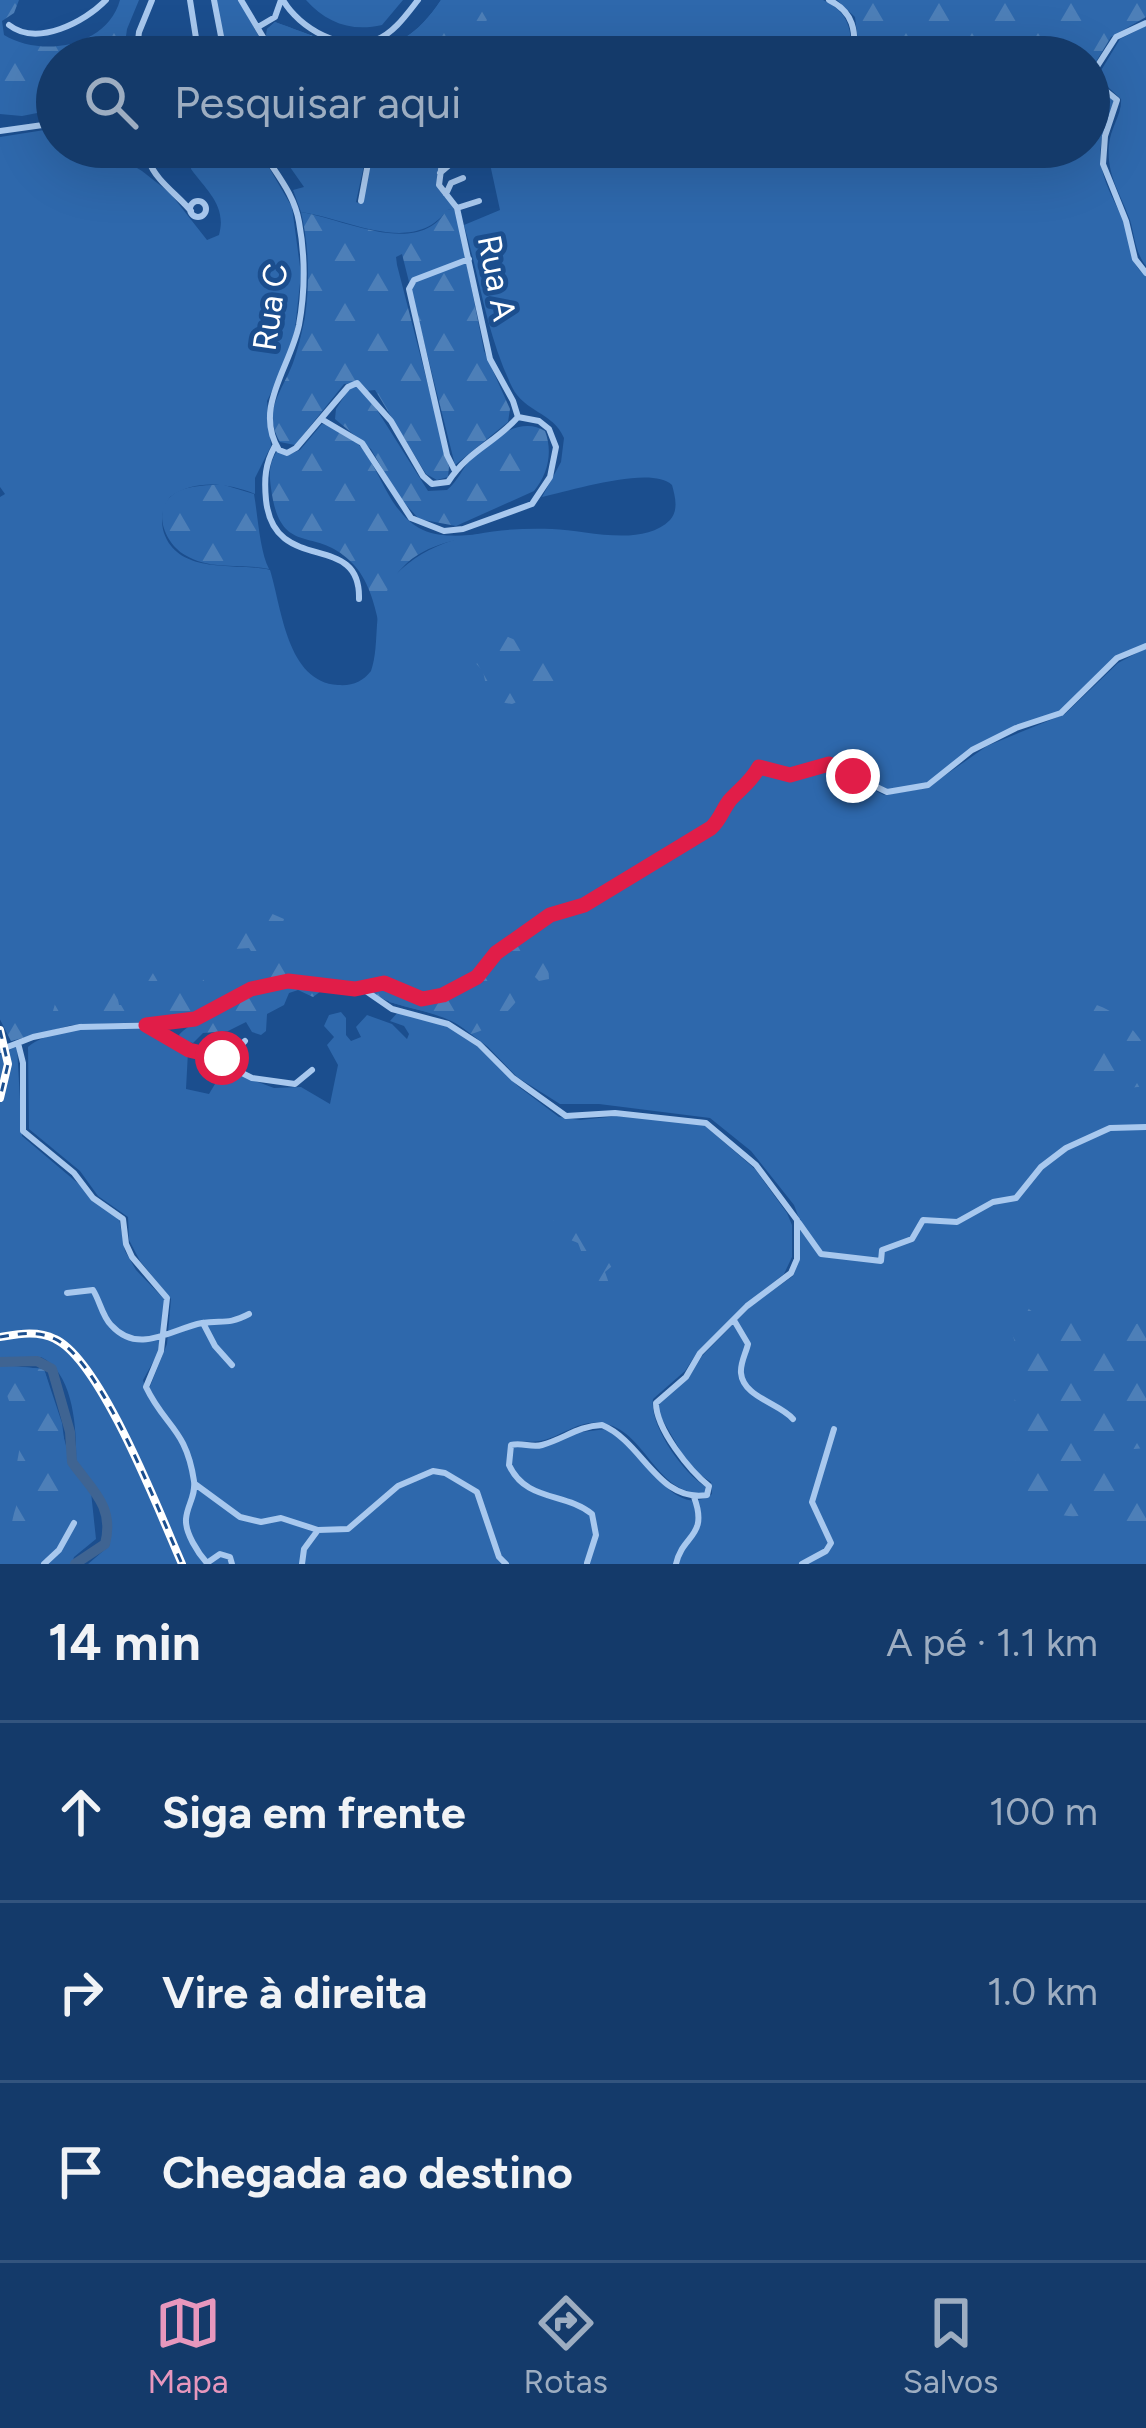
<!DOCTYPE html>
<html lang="pt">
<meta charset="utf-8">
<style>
body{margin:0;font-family:Figtree,sans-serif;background:#1d4170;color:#f1f3f6}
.stop{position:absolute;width:36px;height:36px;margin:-27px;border:9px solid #e11d48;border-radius:50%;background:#fff}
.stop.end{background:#e11d48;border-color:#fff;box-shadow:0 3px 12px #0008}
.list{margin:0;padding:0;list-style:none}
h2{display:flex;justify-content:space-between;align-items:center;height:156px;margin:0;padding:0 48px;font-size:51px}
h2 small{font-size:39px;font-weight:400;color:#9dadc1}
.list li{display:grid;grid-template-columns:78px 1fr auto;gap:36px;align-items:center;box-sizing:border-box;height:180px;padding:0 48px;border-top:3px solid #33547e}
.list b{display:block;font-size:45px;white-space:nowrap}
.list em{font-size:39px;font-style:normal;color:#9dadc1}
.icon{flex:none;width:66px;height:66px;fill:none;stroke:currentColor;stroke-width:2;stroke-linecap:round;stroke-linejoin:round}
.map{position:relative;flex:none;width:1146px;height:1564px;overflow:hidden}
.search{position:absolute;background:#143a6a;box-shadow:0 12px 48px #0002;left:36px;right:36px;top:36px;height:132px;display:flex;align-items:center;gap:30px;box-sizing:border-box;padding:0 42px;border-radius:66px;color:#9dadc1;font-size:45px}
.sheet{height:696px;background:#143a6a}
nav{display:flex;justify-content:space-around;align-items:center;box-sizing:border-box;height:168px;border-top:3px solid #33547e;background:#143a6a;font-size:33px;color:#9dadc1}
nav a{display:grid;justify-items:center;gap:6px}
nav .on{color:#e797bd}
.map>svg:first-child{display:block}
</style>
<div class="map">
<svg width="1146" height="1564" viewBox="0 0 1146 1564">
<defs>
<pattern id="forest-firs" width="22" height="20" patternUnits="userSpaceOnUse" patternTransform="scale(3)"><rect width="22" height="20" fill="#2e68ac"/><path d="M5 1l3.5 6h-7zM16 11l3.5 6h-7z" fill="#4d7fb8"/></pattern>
</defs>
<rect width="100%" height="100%" fill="#1b4e8e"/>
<path fill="#2e68ac" d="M216 0H239L270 57H227Z
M306 0H403L382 25C352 32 326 23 306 0Z
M441 0H823C850 13 851 29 852 57H489L485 50 474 48 462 57H278L266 37 267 29 275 22C345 47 392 74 441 0Z
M1146 26V266C1135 252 1135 237 1130 220 1121 194 1106 175 1109 145 1110 128 1122 115 1121 99L1097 77 1120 39Z
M1091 82 1114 101C1112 116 1102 129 1101 145 1097 177 1115 198 1125 226 1132 245 1128 263 1146 276V644L1124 653 1056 714 970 749 939 777 922 785 886 790 825 762 791 773 767 764 756 765 748 781 726 800 710 824 589 899 540 915 494 951 467 980 438 993 416 994 381 980 356 986 283 978 242 990 193 1016 71 1025 11 1041 0 1019V497L5 494 0 487V137L57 128V147H102L142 171 170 193 207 240 219 235C227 206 207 191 191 169L192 147H257L292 207 301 274 295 329 286 362 267 401 271 446 255 478V494C227 483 196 479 170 497 162 508 160 519 164 533 179 576 238 562 270 570 282 609 287 682 338 685 353 686 362 682 371 671 381 644 371 603 390 581 428 535 495 527 552 529 586 530 642 548 670 520 679 510 675 496 672 485 651 465 571 491 542 497L561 462 564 438C553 412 524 412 512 387 487 336 480 279 464 225L500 210 490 164 449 147H1089Z
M276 147H368L356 202 361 204 373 147H441L437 182 455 211 448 209C414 257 349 219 301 212L293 190 304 187Z
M1146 648V1564H88L109 1546C118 1502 96 1494 76 1464 77 1430 74 1373 41 1357L0 1358V1055L17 1046 22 1136 119 1218 125 1251 136 1270 165 1300 158 1353 143 1380 147 1394 167 1344 171 1299 140 1261 129 1240 128 1217 98 1196 80 1171 29 1129 28 1047C48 1028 119 1022 147 1028 161 1031 176 1044 188 1052L186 1089 209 1094 224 1069 274 1088 301 1087 330 1104 338 1065 327 1045 334 1037 324 1026 329 1015 341 1012 346 1018V1035L351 1041 361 1037 356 1027 367 1015 392 1024 407 1039 409 1034 404 1026 390 1021 398 1012 447 1026 478 1047 519 1087 559 1117 580 1120 618 1116 702 1123 755 1169 787 1213 792 1225V1257L784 1274 746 1304 698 1351 685 1371 653 1399C649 1425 683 1473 705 1486L706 1493C655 1497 647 1430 602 1423 579 1419 561 1437 540 1441 530 1443 522 1440 513 1442L535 1448 566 1434 606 1429C618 1438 633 1448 643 1460 658 1480 684 1515 712 1494L711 1482 691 1469 658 1412 660 1402 688 1379 702 1356 752 1305 793 1276 799 1262 800 1221 794 1205 751 1151 710 1118 599 1104H560L517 1077 488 1047 450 1018 389 1002 388 987 404 997 427 1001 476 981 498 958 542 924 595 905 714 830 735 802 756 782 762 769 786 778 831 769 884 795 927 788 987 746 1065 714 1118 663Z
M0 1365 44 1369 62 1423 67 1461 91 1492 96 1539 74 1557 72 1564H0Z"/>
<path fill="url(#forest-firs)" d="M0 0H19L14 13 2 21 4 35C42 58 107 47 120 0H139L127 29 123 57H57V109L22 116 0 114Z
M441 0H478C460 11 443 29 443 51L448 56 467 37 483 10H498L491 14 462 57H278L266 37 267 29 275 22C345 47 392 74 441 0Z
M837 0H1146V17L1111 37 1089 73V57H860L855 17Z
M447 209 454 210 457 216 484 351 510 409 508 422 455 465 402 254 396 257 397 265 449 467 448 477 437 480 426 474 375 390 365 391 428 491 447 490C458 481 462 469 471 459 490 440 520 415 545 431 553 452 548 474 534 491L456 526 419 519 398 496 371 449 335 419 336 409 353 383 344 384 295 445 280 442C262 411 282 392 293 363 298 349 302 332 305 317 310 282 309 246 301 212 344 219 420 259 447 209Z
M322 424C380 433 376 508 423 530 447 541 484 533 509 531 442 541 394 545 378 620 373 598 366 575 349 560 314 526 280 558 271 488 269 473 269 464 277 451L288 455 300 450Z
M224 485 254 494C258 518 260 552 269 569 242 563 211 571 185 555 164 543 150 507 177 492 190 485 209 485 224 485Z
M483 633C517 633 543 653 559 683L547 691 550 705 541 708 534 695 512 704 489 700 483 671 469 656 475 640Z
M238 899 284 919 278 938 267 953 273 961 290 963 309 980 283 978 262 984 174 1021 71 1025 11 1041 0 1019V1008L8 1017H20L31 1011 36 1016 51 1018 57 997 62 999 68 1012 78 1005H93L92 998 116 989 119 1005H134L156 968 169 986 201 977 214 993 236 986 260 965 249 948 235 949 226 932 239 922Z
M578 911C550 947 546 928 549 979L539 981 533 975C522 998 498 1028 471 1034 437 1005 400 1014 366 989 392 983 410 1007 437 1000 464 992 479 975 498 958 522 936 548 921 578 911Z
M276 984 319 986 321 991 313 997 298 990 289 993 284 1005 267 1014 266 1031 261 1035 252 1032 246 1022 228 1031 203 1033 193 1043 181 1040 179 1035C194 1018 252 992 276 984Z
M1083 1003C1107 1002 1134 1027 1145 1047 1146 1056 1146 1075 1146 1086L1121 1089 1107 1073 1092 1084 1085 1083 1092 1074 1082 1058 1093 1053 1085 1044 1089 1025 1080 1010Z
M582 1211C601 1222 620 1237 618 1261L605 1272 612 1292 607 1301 610 1309 608 1316 595 1310 572 1258 583 1256 578 1243C560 1235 551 1234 554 1212Z
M1014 1304 1025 1306 1047 1323 1080 1318 1117 1330 1146 1321V1448L1122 1450 1111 1436H1088L1106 1457 1109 1469 1146 1481V1560L1111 1514C1094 1511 1075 1521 1056 1513 993 1487 1019 1405 1017 1353 1016 1337 1006 1325 1006 1309Z
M0 1365 44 1369 73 1470 43 1531 18 1541 11 1529C12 1519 17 1501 22 1492 28 1483 37 1486 42 1474L16 1468 23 1430C14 1420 0 1377 0 1365Z"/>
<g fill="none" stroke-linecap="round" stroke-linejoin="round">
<path stroke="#3f6492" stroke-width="10" d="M0 1362 37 1361 52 1369 70 1432 72 1462C91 1489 115 1506 105 1544L75 1564"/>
<path stroke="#a8c8ee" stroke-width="6" d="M190 0 199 57
M214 0 225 57
M241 0 275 57
M283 0C299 28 343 53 376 40 394 33 407 14 418 0
M829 0C854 12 856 31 854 57
M9 25C37 47 85 22 106 0
M258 27 275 17 281 0
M136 57 139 32 152 0
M1090 78 1117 100 1105 136 1103 164 1126 221 1135 259 1146 273
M1089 79 1116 37 1146 23
M0 131 57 123
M112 147 144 160 170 158 175 147
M260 147C274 172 294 192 299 222 305 255 305 292 299 325 290 368 253 408 279 450L287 453 296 448 348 387 357 383 391 421 423 476 432 484 448 482C470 449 494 444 518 417L539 421 549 429 556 447 550 477 532 504 463 529 444 531 411 518 362 443 323 420
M444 147 439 185 457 208 490 359 513 401 518 417
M149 161C155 180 178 195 191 211
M440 173 454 161
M446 194 451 183 463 178
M361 201 371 147
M190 209a8 8 0 1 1 16 0a8 8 0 1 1-16 0Z
M457 208 479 201
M275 446C265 464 264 479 266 500 274 577 361 529 359 599
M455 471 447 455 409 289 414 280 469 259
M363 989 392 1009 448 1024 479 1044 513 1078 566 1116 615 1113 706 1123 756 1165 797 1220V1259L791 1273 747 1306 700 1353 686 1377 656 1403C656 1429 690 1471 709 1486L707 1495C658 1503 643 1442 602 1425 578 1426 564 1439 542 1445 531 1448 522 1442 511 1445L509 1465C526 1502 565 1492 592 1514L596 1535 587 1563
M149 1026 189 1050 226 1059 234 1069 252 1078 295 1084 312 1070
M18 1043 23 1063V1131L74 1173 93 1198 123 1219 126 1244 132 1257 167 1298 161 1351 146 1387C165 1427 186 1428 194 1481 196 1496 187 1505 186 1519 185 1533 198 1553 207 1563L220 1554 230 1557 232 1564
M0 1050 33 1037 80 1027 169 1025 195 1019 244 992 280 981 355 989 384 983 412 997 436 998 477 977 496 953 550 915 584 905 711 828C721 819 722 810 730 801 741 788 751 782 759 767L768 766 791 775 829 764 887 792 928 785 972 750 1016 728 1061 713 1117 658 1146 646
M226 1059 245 1041
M799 1223 821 1254 881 1261 882 1250 912 1239 923 1220 957 1222 993 1202 1016 1198 1041 1167 1066 1148 1110 1128 1146 1127
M67 1293 93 1290C100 1301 102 1316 111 1325 139 1356 171 1329 202 1323 223 1320 228 1325 249 1314
M735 1322 748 1344C746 1353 740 1363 741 1373 743 1397 779 1403 793 1419
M203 1323 215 1346 232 1365
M195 1484 240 1517 261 1522 281 1518 318 1530
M44 1564 59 1550 74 1523
M302 1564 304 1549 318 1530 348 1529 398 1486 433 1471 445 1473 477 1492 499 1557 506 1564
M676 1564C682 1535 709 1537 694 1497
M802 1564 826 1551 831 1543 812 1502 834 1429"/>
<defs>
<path id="rail" d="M0 1030 8 1064 0 1098
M0 1337C18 1334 37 1330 55 1339 101 1360 160 1514 182 1564"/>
</defs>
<use href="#rail" stroke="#fff" stroke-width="8"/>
<use href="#rail" stroke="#1b4e8e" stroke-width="3" stroke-dasharray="9" stroke-linecap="butt"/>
</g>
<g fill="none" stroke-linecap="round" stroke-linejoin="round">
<path stroke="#e11d48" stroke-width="15" d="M222 1058 189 1050 146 1025 195 1019 251 989 288 981 355 989 384 983 422 999 443 995 477 977 496 953 550 915 584 905 711 828C721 819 722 810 730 800 741 788 751 782 759 767L790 775 829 764 853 776"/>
</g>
<g text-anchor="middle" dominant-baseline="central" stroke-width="10" stroke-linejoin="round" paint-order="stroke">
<g font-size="33" fill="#fff" stroke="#1b4e8e">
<text transform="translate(497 278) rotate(79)">Rua A</text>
<text transform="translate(270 307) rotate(-82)">Rua C</text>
</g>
</g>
</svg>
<div class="stop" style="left:222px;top:1058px"></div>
<div class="stop end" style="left:853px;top:776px"></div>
<div class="search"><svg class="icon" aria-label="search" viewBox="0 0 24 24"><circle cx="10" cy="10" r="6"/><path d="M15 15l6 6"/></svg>Pesquisar aqui</div>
</div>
<section class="sheet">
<h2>14 min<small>A pé · 1.1 km</small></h2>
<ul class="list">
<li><svg class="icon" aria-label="ahead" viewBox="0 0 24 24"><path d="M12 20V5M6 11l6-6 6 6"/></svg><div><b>Siga em frente</b></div><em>100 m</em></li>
<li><svg class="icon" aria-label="right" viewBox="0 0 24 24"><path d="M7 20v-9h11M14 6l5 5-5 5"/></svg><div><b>Vire à direita</b></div><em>1.0 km</em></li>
<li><svg class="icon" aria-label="arrive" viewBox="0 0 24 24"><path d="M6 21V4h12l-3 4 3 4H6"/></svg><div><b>Chegada ao destino</b></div></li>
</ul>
</section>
<nav>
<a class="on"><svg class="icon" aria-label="map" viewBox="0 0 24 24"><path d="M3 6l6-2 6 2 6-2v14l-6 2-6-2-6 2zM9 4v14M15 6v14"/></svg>Mapa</a>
<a><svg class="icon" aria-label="directions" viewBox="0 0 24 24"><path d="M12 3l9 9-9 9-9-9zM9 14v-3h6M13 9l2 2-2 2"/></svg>Rotas</a>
<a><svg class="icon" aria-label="saved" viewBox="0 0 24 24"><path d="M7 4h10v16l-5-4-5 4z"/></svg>Salvos</a>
</nav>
